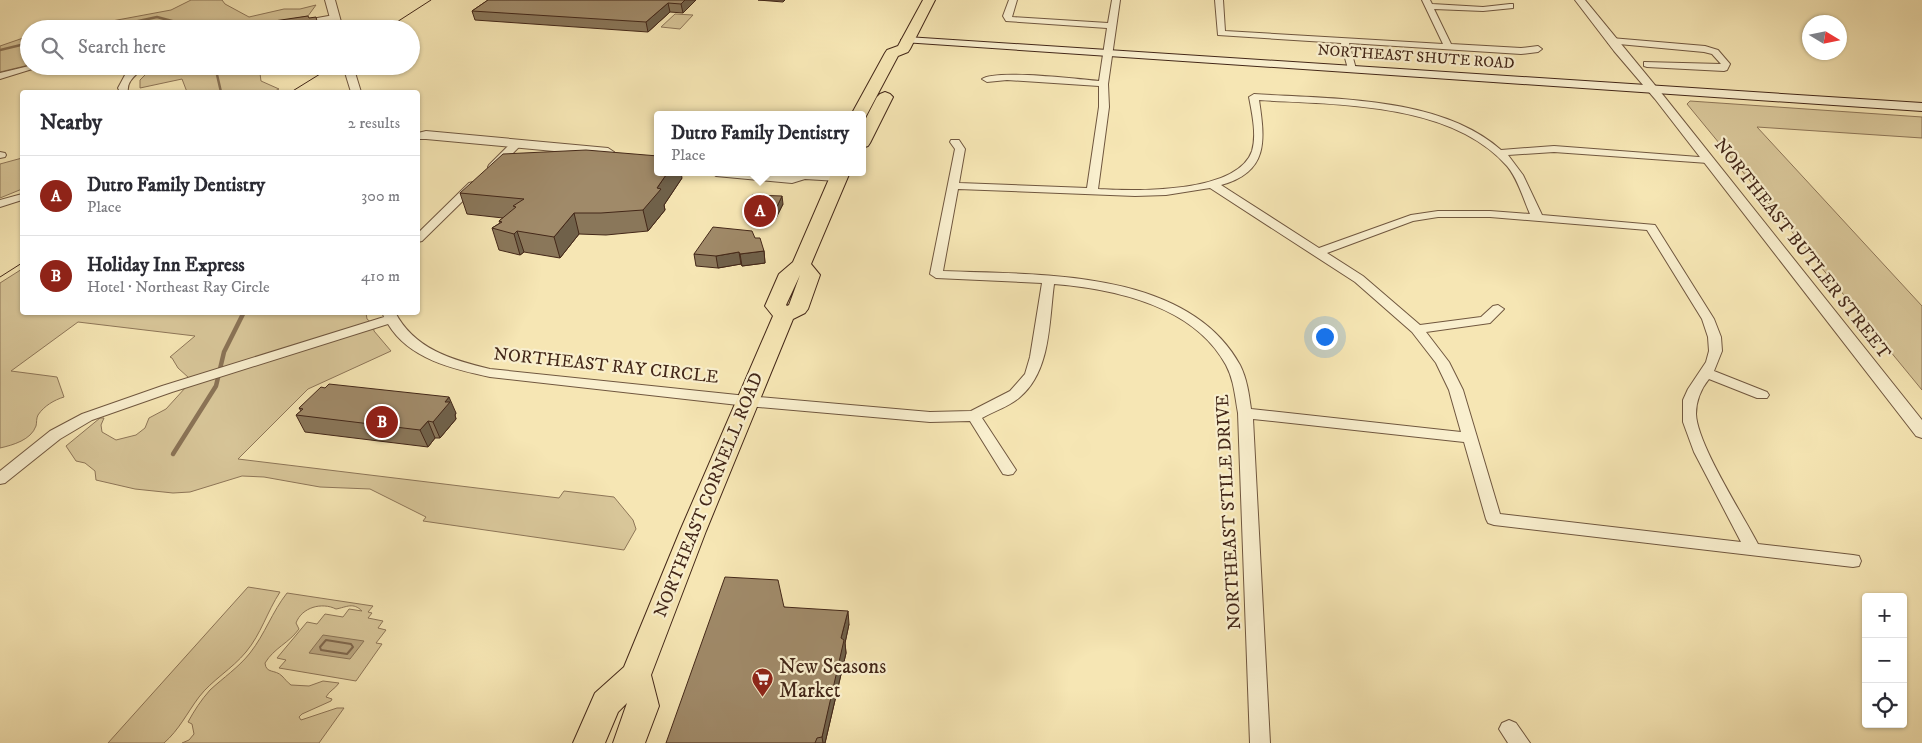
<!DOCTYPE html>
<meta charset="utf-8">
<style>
body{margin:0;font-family:"IM FELL DW Pica",serif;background:#f7f7f7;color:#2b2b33}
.controls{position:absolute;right:15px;bottom:15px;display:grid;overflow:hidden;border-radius:5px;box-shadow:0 1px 4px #0004}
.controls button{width:45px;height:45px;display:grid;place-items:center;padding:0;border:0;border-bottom:1px solid #e1e1e2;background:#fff;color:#2b2b33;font:25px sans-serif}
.compass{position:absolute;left:1802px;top:15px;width:45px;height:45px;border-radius:50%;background:#fff;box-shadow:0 1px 4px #0004;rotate:100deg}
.you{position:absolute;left:1324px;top:336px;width:18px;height:18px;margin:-12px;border:4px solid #fff;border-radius:50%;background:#1a73e8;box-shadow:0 0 0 8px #1a73e833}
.badge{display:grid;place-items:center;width:32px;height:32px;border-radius:50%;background:#8f2418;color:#fff;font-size:16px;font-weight:700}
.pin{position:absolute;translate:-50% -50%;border:2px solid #fff;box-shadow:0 1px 5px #0006}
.popup{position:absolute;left:654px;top:111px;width:212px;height:65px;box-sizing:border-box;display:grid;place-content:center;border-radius:5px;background:#fff;filter:drop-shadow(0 1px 4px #0005);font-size:16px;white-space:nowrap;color:#7c7c81}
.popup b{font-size:19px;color:#2b2b33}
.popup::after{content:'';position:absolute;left:50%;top:100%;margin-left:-10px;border:10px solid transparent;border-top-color:#fff}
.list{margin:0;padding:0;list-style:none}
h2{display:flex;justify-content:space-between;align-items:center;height:65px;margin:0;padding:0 20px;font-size:21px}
h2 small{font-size:16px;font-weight:400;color:#7c7c81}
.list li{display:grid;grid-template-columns:32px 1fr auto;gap:15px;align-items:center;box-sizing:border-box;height:80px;padding:0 20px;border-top:1px solid #e1e1e2}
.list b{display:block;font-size:19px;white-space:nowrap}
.list p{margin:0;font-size:16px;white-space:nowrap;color:#7c7c81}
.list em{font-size:16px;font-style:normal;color:#7c7c81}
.icon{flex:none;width:28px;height:28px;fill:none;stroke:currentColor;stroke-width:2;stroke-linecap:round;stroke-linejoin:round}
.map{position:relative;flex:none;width:1922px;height:743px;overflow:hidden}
.search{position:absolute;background:#fff;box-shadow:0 1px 4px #0004;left:20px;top:20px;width:400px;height:55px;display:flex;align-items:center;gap:12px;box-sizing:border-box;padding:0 18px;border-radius:28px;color:#7c7c81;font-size:19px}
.panel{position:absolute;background:#fff;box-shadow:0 1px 4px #0004;left:20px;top:90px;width:400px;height:225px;border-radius:5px}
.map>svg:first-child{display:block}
</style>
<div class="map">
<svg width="1922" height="743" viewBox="0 0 1922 743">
<rect width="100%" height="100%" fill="#f6e6b4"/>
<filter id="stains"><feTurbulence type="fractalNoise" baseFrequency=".004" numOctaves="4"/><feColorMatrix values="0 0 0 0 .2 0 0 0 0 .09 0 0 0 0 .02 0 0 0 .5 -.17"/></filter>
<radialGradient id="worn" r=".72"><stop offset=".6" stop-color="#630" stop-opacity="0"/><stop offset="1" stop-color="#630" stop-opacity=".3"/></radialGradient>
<path fill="#d8c699" stroke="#8e7658" d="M191 0H222L225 4 249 17 284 9H300L316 5 308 16 237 29H69L171 10Z
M675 14 693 15 680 29 661 27Z
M29 36V65L0 72V46Z
M154 66H259L261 81 279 89 273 92H187L182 79 140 88V80Z
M1690 101 1922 117V138L1757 127 1922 306V390L1687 104Z
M22 158V189L0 198V164Z
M22 269V312L366 313 367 319 373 324 374 331 391 351 308 389 238 459 559 498 564 491 614 497 633 520 636 529 624 550 423 521 426 517 370 489 320 487 264 477 242 476 190 492 173 493 135 489 96 480 95 471 85 463 76 461 66 446 100 418H104L101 425 102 432 116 440 136 435 145 428 149 418 166 409 186 387 189 378 178 368 172 358 170 357 195 336 78 322 11 371 57 377 64 397C54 400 44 406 38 415 36 419 37 422 36 426 31 440 13 445 0 448V283Z
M248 587 280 592C267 612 261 634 246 652 232 669 212 680 199 697 187 713 179 730 164 743H108Z
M287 593 373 606 368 612 372 613 368 618 383 621 378 628 386 630 376 643 382 644 356 681 279 668 286 660 277 658 307 622 317 624 325 614 343 617 349 609 362 611C353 602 347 607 336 609 322 602 302 607 296 623L299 629C289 643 274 648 265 663 266 674 275 669 282 676 285 679 287 682 291 685L309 686 323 681 339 683C335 689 329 691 326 697L332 699 331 701 302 714 299 717 301 720 337 708H344L319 743H182L189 740 194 734 192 724 188 722C194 711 201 700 210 690 223 678 239 667 250 653 265 634 272 612 287 593Z"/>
<path fill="#b9a57f" stroke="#8a7356" d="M323 635 364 641 350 659 309 653Z"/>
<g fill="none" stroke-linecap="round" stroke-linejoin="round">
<path stroke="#7e664c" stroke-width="2" d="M326 640 351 644 353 647 347 654 321 650 320 647Z"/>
<path stroke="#8a7356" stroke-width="2.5" d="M101 29 157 17 202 29
M0 50 29 43
M215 66 221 92"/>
<path stroke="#8a7356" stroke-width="4.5" d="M173 454 216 386 224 352 244 312"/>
<defs>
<path id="minor" d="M1009 0H1017L1012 17 1108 23 1112 0H1120L1108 84 1109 107 1098 189C1135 191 1237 194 1252 151 1257 135 1252 113 1249 97L1254 94C1331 99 1441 96 1501 150L1554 146 1712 158 1713 160 1712 162 1708 163 1554 152 1508 155 1523 175 1542 215 1655 225 1714 319 1721 337 1722 351 1714 371 1767 392 1769 395 1767 398H1757L1709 379C1701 389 1696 401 1696 414 1697 444 1743 515 1758 544L1853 555 1859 556 1861 561 1859 566 1853 567 1494 525 1488 523 1486 519 1464 442 1253 419 1270 743H1250L1238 413C1235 397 1234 380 1226 365 1194 306 1115 289 1054 284 1049 321 1051 371 1020 397 1010 406 994 411 982 418L1016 470 1013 474 1008 475 1003 474 970 421 930 422 747 406 490 377C453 369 409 359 388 324L172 392 92 420 60 439 5 483 0 484V471L50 431 82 414 162 386 384 317 382 312H395C414 349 452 360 490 369L747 396 930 412 971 411 1010 391 1025 374 1030 357 1042 283 936 278 930 274 955 149 950 142 951 140H959L965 149 959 183 1087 188 1099 107V86L1007 80 987 82 982 79C995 69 1078 79 1099 81L1107 28 1006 21 1003 16ZM1259 100C1337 105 1451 102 1507 166 1518 179 1523 198 1530 214L1490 211H1438L1411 215 1319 248 1221 185C1269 172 1265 140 1259 100ZM1210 188 1355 282 1412 332 1436 363 1449 390 1461 432 1251 409C1249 394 1247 379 1240 365 1187 268 1037 275 943 271L958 189 1135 196 1166 195ZM1438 217H1490L1647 230 1702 319 1708 337 1709 351 1706 362 1688 389 1683 400V422L1694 452 1741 542 1500 514 1463 390 1449 362 1426 332 1490 323 1504 309 1498 305 1493 306 1481 317 1420 325 1363 276 1327 253 1413 221Z
M1215 0H1223L1225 31 1443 44 1422 0H1430L1432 4 1483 7 1510 4H1513V8L1483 11 1434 9 1451 44 1521 48 1538 46 1542 49 1538 52 1521 54 1349 43 1356 69 1352 72 1348 69 1341 43 1218 35Z
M334 15H337V19L277 29H256Z
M1611 38 1705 46 1718 50 1730 64 1727 70 1724 71 1647 67 1644 66V62L1721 64 1712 54 1704 52 1608 43V39Z
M29 66H42L0 79V73Z
M135 66H145C138 74 126 80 128 92H120L118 88 125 75Z
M517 140 521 141V145L497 169H489L488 167 489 165 513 141Z
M0 152 5 153 6 155 5 157 0 158Z
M473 182 477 183 478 185 477 187 422 241 418 242V233L469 183Z
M22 194V200L0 207V200Z
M1509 720 1516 723 1530 743H1508L1499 729 1502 723Z"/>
<path id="tertiary" d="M325 0H335L343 29H333Z
M1575 0H1585L1663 95 1922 420V438L1916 436 1655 99 1614 51Z
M343 66H353L361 92H351Z
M426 131 608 148 614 152 608 156 426 139H418V133Z
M710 172C727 172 744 171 761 172 770 173 782 176 792 175 803 173 836 168 844 177L838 181 805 179 792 183 716 176Z"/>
<path id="secondary" d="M907 37 1922 103V111L903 42 901 40Z"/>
<path id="trunk" d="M923 0H935L910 49 908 52 898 56 865 118 862 119V115H851L885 53 887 50 898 46Z
M885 92 890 94 893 97 870 143 868 146 862 148V126L877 97 880 94Z
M832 172H850L811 264 820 275 808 309 805 313 793 319 706 531 651 675 659 706 645 743H613L627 703 618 712 605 743H573L595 693 624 667 680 531 773 316 765 306 779 274 793 262ZM800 275 789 305 787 306 786 305Z"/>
</defs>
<use href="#minor" stroke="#70573f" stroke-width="2"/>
<use href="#tertiary" stroke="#70573f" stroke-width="2"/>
<use href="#secondary" stroke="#432718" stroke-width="2"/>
<use href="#trunk" stroke="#432718" stroke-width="2"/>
<use href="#minor" fill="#f9efce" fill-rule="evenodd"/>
<use href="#tertiary" fill="#f9efce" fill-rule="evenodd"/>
<use href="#secondary" fill="#f9efce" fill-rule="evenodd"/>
<use href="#trunk" fill="#f6e6b4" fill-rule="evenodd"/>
<path stroke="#432718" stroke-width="1" d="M386 29 431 0
M291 92 333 66
M0 277 22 263"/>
</g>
<path fill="#8a775a" stroke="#432718" d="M488 0H696L683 13 670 12 648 32 475 20 472 11Z
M758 0H785L783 2Z
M682 178 664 205 665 210 648 231 606 235 579 234 560 258 524 252 520 255 499 250 492 228 500 223 499 221 503 218 467 214 460 193Z
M783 204 775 220 746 217 745 209Z
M755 238 764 251 765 263 742 266 741 264 718 268 696 266 694 254Z
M325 388 456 413 455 415 456 419 440 438H435L428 447 305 432 296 415 301 411 299 408Z
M784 607 849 624 845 643 846 653 825 743H666Z"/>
<path fill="#70614a" stroke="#432718" d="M685 0H696L683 13 681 4Z
M668 3 670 12 648 32 646 22Z
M668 172H681L682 178 664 205 665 210 648 231 643 210 657 188Z
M782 196 783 204 775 220 774 213Z
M574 213 579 234 560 258 554 237Z
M517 231 524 252 520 255 514 234Z
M764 251 765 263 742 266 740 254Z
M739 252 741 264 718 268 716 256Z
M449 397 456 413 455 415 456 419 440 438 433 422 445 402Z
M428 421 435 438 428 447 420 430Z
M848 611 849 624 845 643 846 653 825 743H823L822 737 841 638Z"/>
<path fill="#a08a69" stroke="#432718" d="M488 0H685L681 4 668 3 646 22 472 11Z
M308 16 309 18 316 17 319 29H275L274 21Z
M586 150 658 156V172H668L657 188 661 189 643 210 601 213H574L554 237 517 231 514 234 492 228 502 222 499 221 516 207 513 206 524 199 460 193 503 154Z
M752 195 782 196 774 213 745 209Z
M713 227 752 231 755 238H760L764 251 740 254 739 252 716 256 694 254Z
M329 384 449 397 445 402H450L433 422 428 421 420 430 296 415 303 409 299 408 321 387 325 388Z
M725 577 778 580 784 607 848 611 841 638 844 640 822 737 817 738 815 743H666Z"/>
<defs>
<symbol id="supermarket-pin" viewBox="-11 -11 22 30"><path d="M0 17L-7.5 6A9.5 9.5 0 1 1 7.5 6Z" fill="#8f2418" stroke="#f9efce"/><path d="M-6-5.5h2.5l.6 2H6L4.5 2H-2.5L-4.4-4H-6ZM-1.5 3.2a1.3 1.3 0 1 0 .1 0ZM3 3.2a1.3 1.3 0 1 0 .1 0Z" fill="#fff"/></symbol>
</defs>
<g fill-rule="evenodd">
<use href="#supermarket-pin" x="750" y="666" width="25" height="34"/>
</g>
<g text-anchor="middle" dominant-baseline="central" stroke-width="4.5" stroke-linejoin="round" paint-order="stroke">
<g font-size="15" fill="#432718" stroke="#f9efce">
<text transform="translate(1416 57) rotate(4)">NORTHEAST SHUTE ROAD</text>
</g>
<g font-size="18" fill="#432718" stroke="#f9efce">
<text transform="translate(1802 249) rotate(52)">NORTHEAST BUTLER STREET</text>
<text transform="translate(606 366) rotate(6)">NORTHEAST RAY CIRCLE</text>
<text transform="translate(709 495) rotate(-68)">NORTHEAST CORNELL ROAD</text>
<text transform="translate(1229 512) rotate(-93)">NORTHEAST STILE DRIVE</text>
</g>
<g font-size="21" fill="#432718" stroke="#f9efce" text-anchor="start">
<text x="779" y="667">New Seasons<tspan x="779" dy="24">Market</tspan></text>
</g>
</g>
<rect width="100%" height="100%" filter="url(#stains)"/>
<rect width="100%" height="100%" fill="url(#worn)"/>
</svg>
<div class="controls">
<button>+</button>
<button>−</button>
<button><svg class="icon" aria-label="locate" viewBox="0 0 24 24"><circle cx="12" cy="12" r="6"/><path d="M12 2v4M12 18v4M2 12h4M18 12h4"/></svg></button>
</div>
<svg class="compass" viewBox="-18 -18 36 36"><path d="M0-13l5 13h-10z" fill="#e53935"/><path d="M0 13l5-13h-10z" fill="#7c7c81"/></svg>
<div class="you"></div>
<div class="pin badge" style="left:760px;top:211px">A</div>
<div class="popup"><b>Dutro Family Dentistry</b>Place</div>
<div class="pin badge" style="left:382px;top:422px">B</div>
<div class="search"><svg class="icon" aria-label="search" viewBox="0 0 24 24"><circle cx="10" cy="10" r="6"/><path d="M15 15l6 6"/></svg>Search here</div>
<section class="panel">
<h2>Nearby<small>2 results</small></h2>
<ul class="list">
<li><span class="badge">A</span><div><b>Dutro Family Dentistry</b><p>Place</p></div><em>300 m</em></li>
<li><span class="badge">B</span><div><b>Holiday Inn Express</b><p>Hotel · Northeast Ray Circle</p></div><em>410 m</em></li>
</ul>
</section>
</div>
